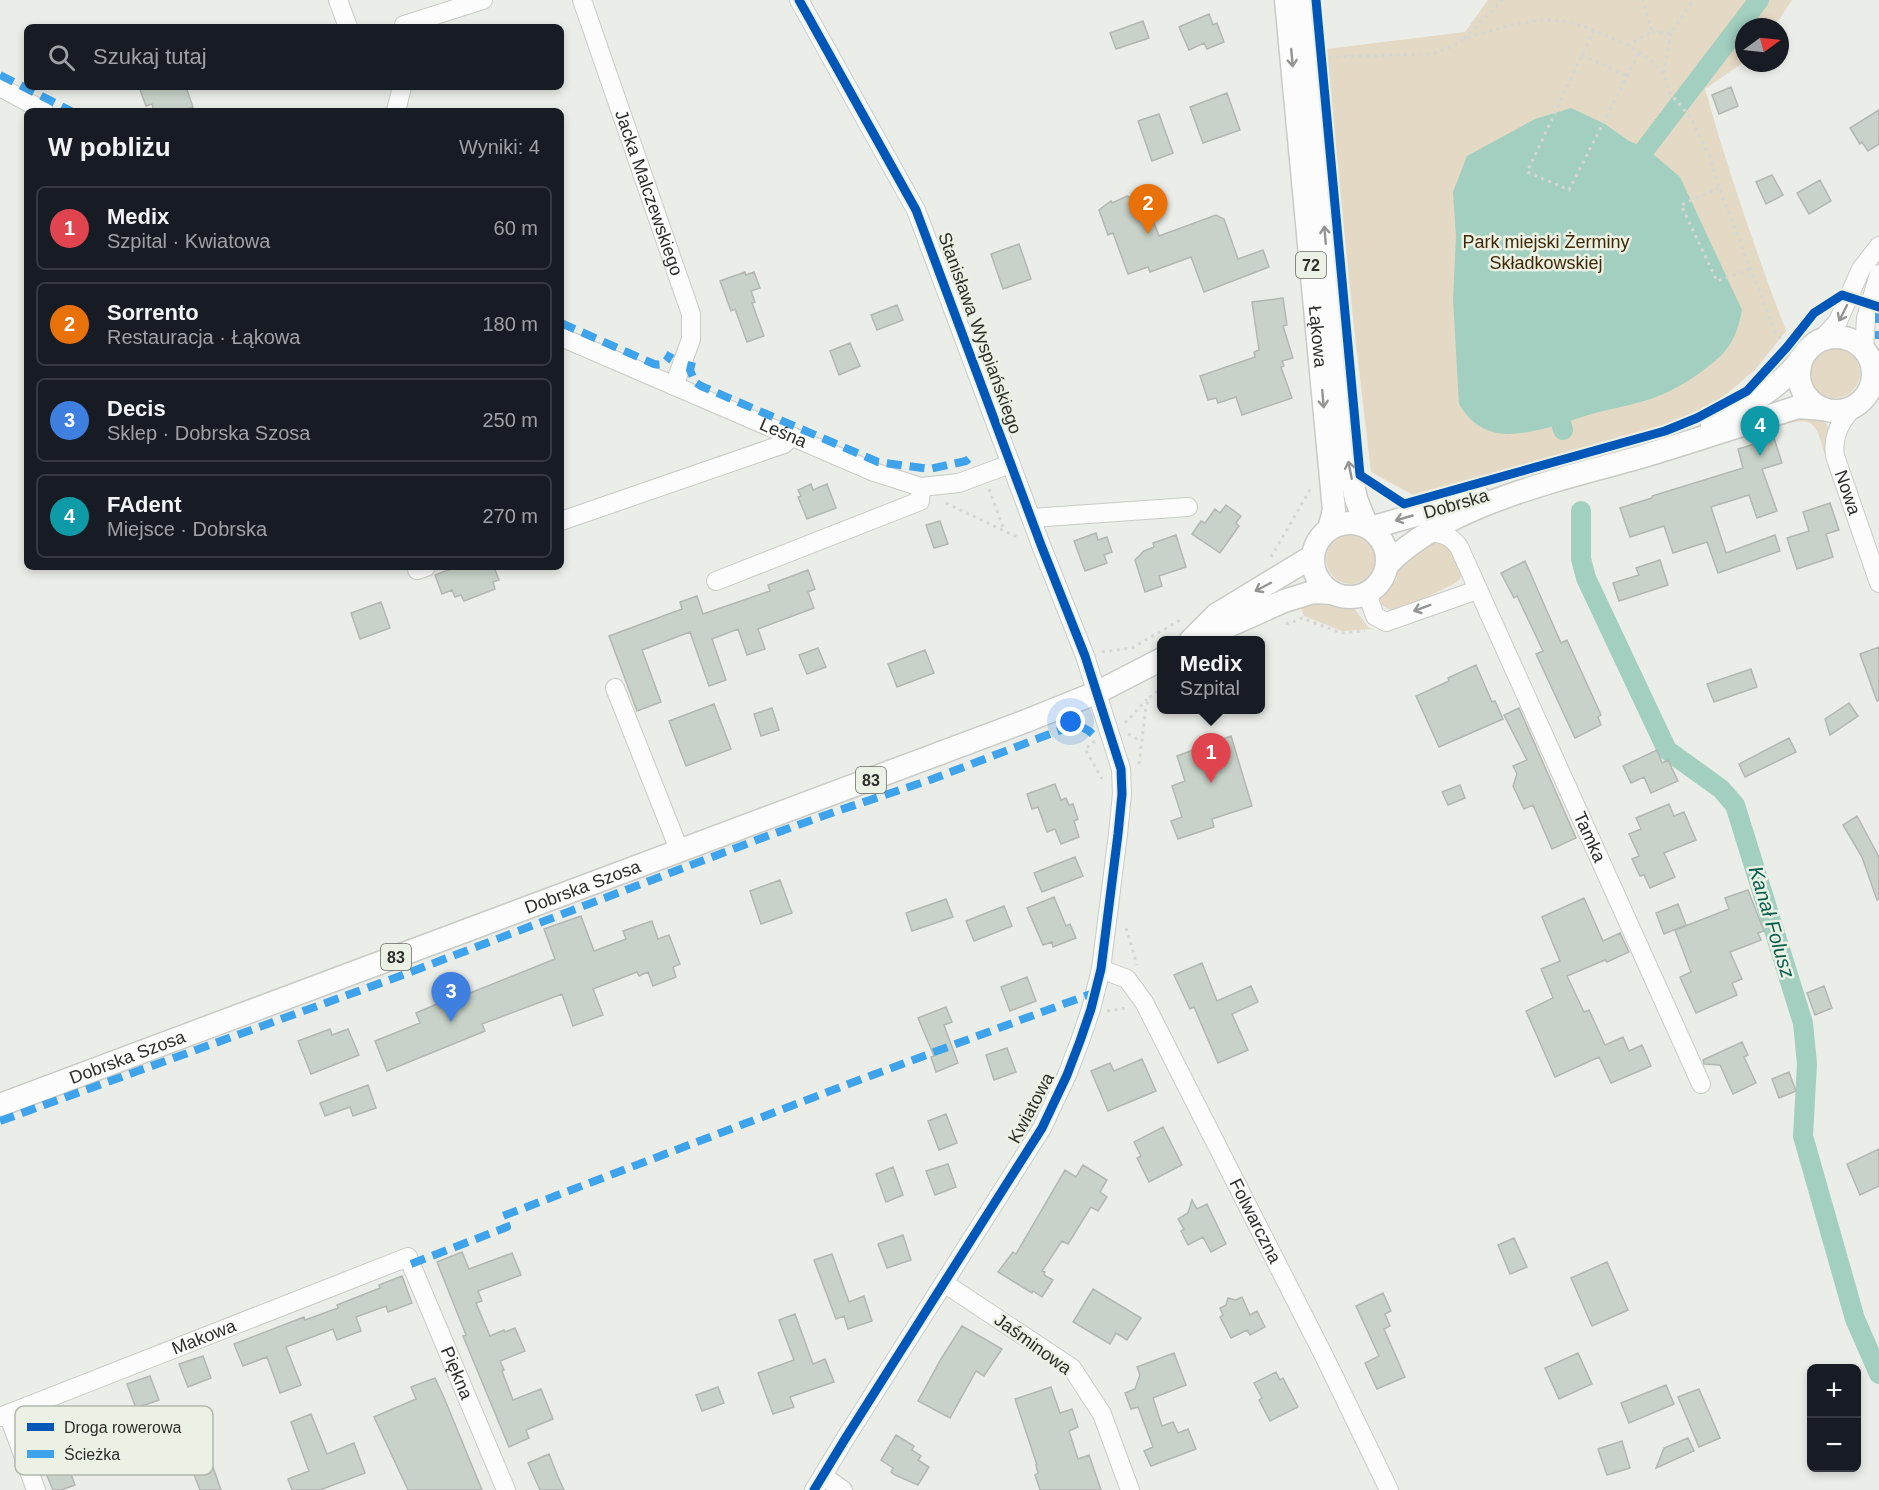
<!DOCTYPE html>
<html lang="pl">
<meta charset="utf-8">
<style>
body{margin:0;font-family:Arial,sans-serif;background:#242831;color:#f1f3f6}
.controls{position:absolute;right:18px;bottom:18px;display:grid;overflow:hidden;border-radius:9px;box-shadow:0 3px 9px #0003}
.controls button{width:54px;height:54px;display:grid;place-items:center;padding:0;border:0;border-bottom:2px solid #363941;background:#171b24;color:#f1f3f6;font:30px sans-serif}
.compass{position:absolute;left:1735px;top:18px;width:54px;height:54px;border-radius:50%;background:#171b24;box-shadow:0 3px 9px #0003;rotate:75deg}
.you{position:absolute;left:1071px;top:722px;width:21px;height:21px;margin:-15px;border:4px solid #fff;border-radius:50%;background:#1a73e8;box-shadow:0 0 0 9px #1a73e833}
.badge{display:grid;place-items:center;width:39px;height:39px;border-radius:50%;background:#2563eb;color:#fff;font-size:20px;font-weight:700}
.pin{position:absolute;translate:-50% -50px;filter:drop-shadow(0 2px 3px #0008)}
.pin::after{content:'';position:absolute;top:32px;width:21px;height:18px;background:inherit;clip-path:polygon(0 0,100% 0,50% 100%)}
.popup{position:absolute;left:1157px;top:636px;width:108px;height:78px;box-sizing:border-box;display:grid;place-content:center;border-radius:9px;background:#171b24;filter:drop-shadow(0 2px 4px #0005);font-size:20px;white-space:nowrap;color:#9ea1a6}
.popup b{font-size:22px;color:#f1f3f6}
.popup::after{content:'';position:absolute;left:50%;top:100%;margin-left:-12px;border:12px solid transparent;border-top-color:#171b24}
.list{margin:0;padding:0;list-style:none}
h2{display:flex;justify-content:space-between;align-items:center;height:78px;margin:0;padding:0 24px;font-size:26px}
h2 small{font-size:20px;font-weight:400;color:#9ea1a6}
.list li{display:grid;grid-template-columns:39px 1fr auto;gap:18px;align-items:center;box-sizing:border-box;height:84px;margin:0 12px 12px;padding:0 12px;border:2px solid #363941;border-radius:9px}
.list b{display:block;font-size:22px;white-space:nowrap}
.list p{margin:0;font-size:20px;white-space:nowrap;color:#9ea1a6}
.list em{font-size:20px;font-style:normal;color:#9ea1a6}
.icon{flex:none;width:33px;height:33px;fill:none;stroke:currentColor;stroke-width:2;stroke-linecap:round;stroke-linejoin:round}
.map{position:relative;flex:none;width:1879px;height:1490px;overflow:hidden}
.search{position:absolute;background:#171b24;box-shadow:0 3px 9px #0003;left:24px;top:24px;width:540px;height:66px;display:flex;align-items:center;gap:15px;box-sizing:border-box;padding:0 21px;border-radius:9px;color:#9ea1a6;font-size:22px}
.panel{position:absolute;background:#171b24;box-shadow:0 3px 9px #0003;left:24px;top:108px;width:540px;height:462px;border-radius:9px}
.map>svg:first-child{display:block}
</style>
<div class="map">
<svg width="1879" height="1490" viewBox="0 0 1879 1490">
<rect width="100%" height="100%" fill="#ebeee8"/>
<path fill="#e4d9c4" d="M1488 0H1792L1774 27H1744V62L1705 89C1728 171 1756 252 1786 331L1755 370 1718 401 1667 427 1413 495 1371 472 1352 309 1326 49 1465 32Z
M1810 373a25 25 0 1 1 50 0a25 25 0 1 1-50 0Z
M1782 417C1796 418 1823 414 1829 428L1825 443 1826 453H1824C1817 426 1814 415 1784 425Z
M1326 559a25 25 0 1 1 50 0a25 25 0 1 1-50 0Z
M1432 539 1446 540 1462 570C1462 573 1462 577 1460 579 1457 585 1402 608 1394 610 1389 610 1385 607 1381 604L1380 598 1397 579 1398 567Z
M1307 601 1327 602 1343 607 1354 608 1368 627 1372 629 1342 631 1304 616 1301 608Z"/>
<path fill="#a2cfc0" d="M1571 108 1605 124 1629 141 1646 148 1680 177 1742 310C1738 331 1732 347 1715 361 1697 376 1676 390 1653 398 1634 405 1614 408 1595 413 1568 421 1526 438 1497 433 1479 429 1468 419 1459 404L1453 299 1456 236 1453 192 1467 156 1535 119Z"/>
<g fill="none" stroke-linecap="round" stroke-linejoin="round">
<path stroke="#a2cfc0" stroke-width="20" d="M1646 148 1759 0
M1561 423 1563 430
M1581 511V559L1586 578 1667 750 1721 789 1735 805 1803 1023 1807 1064 1803 1136 1855 1319 1879 1374"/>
</g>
<path fill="#c8d2c8" stroke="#b3b7b3" stroke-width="1.5" d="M1209 14 1213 25 1217 23 1224 42 1207 49 1204 43 1189 50 1179 27Z
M1143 21 1149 38 1116 49 1110 33Z
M139 87H186L193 107 182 111H154L152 104 146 106Z
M1731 87 1738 106 1719 114 1712 95Z
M1227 93 1240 130 1203 143 1190 107Z
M1879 110V144L1868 151 1862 142 1860 144 1850 128Z
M1159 114 1173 153 1152 161 1138 121Z
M1772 175 1783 195 1766 204 1756 182Z
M1820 180 1831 201 1809 214 1797 193Z
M1127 196 1147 204 1159 236 1216 215 1224 219 1238 259 1263 250 1269 267 1204 292 1191 257 1150 272 1148 267 1128 274 1113 233 1108 235 1099 210 1111 201 1112 203Z
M1019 244 1031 279 1003 289 991 254Z
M745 272 746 275 754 272 760 288 751 291 755 302 752 303 764 336 747 342 735 309 731 311 720 281Z
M1283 298 1287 325 1283 326 1293 358 1282 361 1284 366 1281 367 1292 398 1242 415 1236 397 1218 403 1216 398 1208 400 1200 376 1255 357 1254 352 1259 350 1252 302Z
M897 305 903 320 877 330 871 315Z
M850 343 860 366 839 375 830 351Z
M1774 438 1782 463 1762 469 1777 511 1757 518 1749 495 1711 507 1726 553 1775 535 1780 551 1718 573 1707 542 1673 553 1664 526 1630 537 1620 508 1652 498V496L1743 468 1738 449Z
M811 484 813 490 827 484 836 508 807 519 798 497 801 496 798 490Z
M1830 503 1839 530 1826 534 1833 557 1797 569 1787 538 1809 531 1803 512Z
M1226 505 1241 516 1236 523 1239 526 1220 553 1192 534 1201 521 1205 523 1215 509 1220 513Z
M940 521 948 544 934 548 926 525Z
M1096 533 1098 540 1107 537 1112 552 1104 555 1107 563 1085 571 1074 541Z
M1176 535 1186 567 1159 576 1162 586 1145 592 1135 560 1144 551 1154 547 1153 543Z
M1660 560 1668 585 1619 601 1613 583 1639 575 1636 568Z
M1525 561 1561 643 1567 640 1601 715 1598 717 1601 725 1575 738 1536 654 1543 651 1517 596 1514 598 1501 573Z
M456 567H494L499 580 493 582 495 589 464 601 461 595 455 597 452 590 442 594 435 575Z
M808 570 815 589 808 592 814 608 758 629 765 649 747 655 738 629 712 639 726 680 709 686 690 632 642 650 661 702 637 711 609 636 682 609 680 602 697 596 703 614 770 591 768 585Z
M381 602 390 628 360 639 351 613Z
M1879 647V700L1877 701 1860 654Z
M818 648 826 667 807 674 799 655Z
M925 650 934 673 897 687 888 664Z
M1476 665 1492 702 1495 701 1503 719 1439 747 1416 696 1449 681 1448 678Z
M1751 669 1757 687 1714 702 1707 684Z
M1849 703 1858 716 1830 735 1825 719Z
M714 704 731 749 686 766 669 721Z
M772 708 779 730 761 736 754 714Z
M1519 708 1576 838 1552 849 1533 805 1524 809 1513 786 1517 774 1513 766 1527 760 1504 715Z
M1231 736 1252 806 1212 819 1214 827 1178 839 1171 821 1182 817 1172 786 1185 781 1177 756Z
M1789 738 1796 752 1745 777 1739 764Z
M1657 750 1662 763 1668 760 1678 781 1651 793 1644 777 1631 783 1623 766Z
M1055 784 1061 800 1066 798 1069 805 1073 804 1078 819 1074 821 1079 837 1061 844 1055 829 1047 832 1038 807 1032 809 1027 794Z
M1460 785 1465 798 1448 805 1442 792Z
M1669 804 1674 816 1684 812 1696 840 1664 853 1675 877 1650 888 1644 875 1640 876 1632 859 1639 856 1629 834 1641 829 1636 818Z
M1857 816 1879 857V899L1877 900 1862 857 1843 825Z
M1075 857 1083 876 1042 892 1034 873Z
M780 880 792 913 761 924 750 891Z
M1748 890 1764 931 1758 933 1761 940 1730 952 1742 979 1732 983 1737 995 1696 1013 1680 977 1691 972 1675 930 1729 909 1725 898Z
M1054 897 1066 926 1070 924 1076 938 1053 947 1052 942 1043 945 1027 908Z
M1584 898 1603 941 1620 933 1629 952 1607 962 1605 960 1567 976 1584 1012 1589 1010 1605 1045 1623 1037 1629 1051 1642 1045 1651 1066 1611 1083 1599 1057 1555 1077 1526 1011 1553 998 1541 969 1560 961 1542 917Z
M946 899 953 917 912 931 906 913Z
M1678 904 1686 925 1664 934 1656 913Z
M1004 906 1012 926 974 941 966 921Z
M581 916 594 951 626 939 623 931 652 921 658 939 669 935 680 964 673 967 676 977 653 986 648 972 639 976 637 972 593 989 603 1015 573 1026 562 994 482 1024 485 1031 387 1071 375 1041 420 1023 416 1013 444 1001 442 994 457 989 460 997 555 959 544 929Z
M1202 963 1217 1001 1251 986 1258 1002 1232 1014 1248 1050 1218 1063 1194 1007 1190 1009 1174 975Z
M1027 977 1036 1001 1010 1011 1001 987Z
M1824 986 1832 1008 1815 1015 1807 993Z
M946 1007 952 1022 944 1025 958 1063 936 1072 931 1057 934 1056 918 1018Z
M330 1029 332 1035 348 1029 359 1055 311 1074 298 1041Z
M1742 1042 1748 1055 1744 1057 1756 1083 1733 1094 1720 1065 1704 1064 1703 1060Z
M1007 1048 1016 1072 994 1080 986 1055Z
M1142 1059 1156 1091 1108 1111 1091 1071 1110 1063 1114 1071Z
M1789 1072 1796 1091 1779 1098 1772 1079Z
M368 1085 376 1108 353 1116 350 1107 325 1116 320 1103Z
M946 1114 957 1143 939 1150 928 1121Z
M1163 1127 1182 1165 1149 1182 1137 1158 1141 1156 1134 1142Z
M1879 1149V1186L1860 1195 1847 1164Z
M948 1164 956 1187 935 1195 926 1171Z
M1083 1165 1107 1180 1100 1192 1107 1197 1098 1211 1091 1207 1068 1244 1062 1241 1042 1271 1045 1272 1044 1275 1053 1280 1042 1297 1033 1291 1032 1293 998 1272 1013 1252 1016 1254 1065 1170 1076 1177Z
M893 1167 903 1195 886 1202 876 1174Z
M1192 1200 1197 1209 1207 1204 1226 1244 1211 1252 1203 1237 1188 1245 1181 1231 1184 1229 1178 1219 1188 1213Z
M903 1235 911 1260 887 1268 878 1244Z
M1514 1238 1527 1267 1510 1274 1498 1245Z
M462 1252 469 1269 512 1253 521 1275 478 1291 482 1301 476 1303 490 1336 504 1330 505 1332 515 1328 525 1351 500 1361 504 1370 502 1371 513 1400 541 1389 553 1419 526 1430 529 1438 509 1447 463 1336 466 1335 437 1262Z
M832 1254 849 1302 864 1296 872 1321 848 1329 844 1316 836 1319 814 1260Z
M1607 1262 1628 1310 1592 1326 1571 1278Z
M402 1276 412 1303 388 1312 386 1306 356 1317 361 1331 337 1340 333 1329 286 1347 301 1385 280 1393 267 1357 243 1366 234 1344 304 1317 305 1320 338 1308 337 1305 380 1288 379 1285Z
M1093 1289 1141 1318 1127 1340 1116 1333 1110 1344 1073 1322Z
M1383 1293 1391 1311 1385 1314 1390 1326 1384 1329 1405 1377 1377 1389 1365 1363 1379 1356 1356 1306Z
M1242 1297 1250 1315 1257 1311 1265 1327 1250 1335 1247 1330 1231 1338 1220 1317 1223 1315 1220 1308 1226 1305 1228 1298 1236 1300Z
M795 1314 813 1364 825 1359 834 1382 790 1397 794 1407 773 1414 758 1373 794 1360 779 1320Z
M962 1326 1002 1349 984 1376 976 1371 950 1418 918 1401 941 1359Z
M1174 1353 1186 1385 1153 1398 1162 1426 1173 1422 1178 1433 1188 1429 1196 1449 1151 1466 1144 1451 1153 1447 1138 1407 1131 1409 1125 1393 1135 1389 1140 1375 1137 1367Z
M1578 1353 1592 1384 1559 1399 1545 1368Z
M203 1356 211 1378 188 1387 179 1364Z
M1276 1372 1280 1380 1283 1378 1298 1407 1270 1421 1259 1400 1262 1398 1254 1383Z
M150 1376 159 1400 136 1408 127 1384Z
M435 1378 445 1400 482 1490H408L374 1417 416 1399 411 1387Z
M1666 1385 1674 1404 1629 1423 1621 1403Z
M718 1387 724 1403 702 1411 696 1395Z
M1051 1387 1060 1413 1072 1409 1078 1427 1069 1431 1078 1459 1089 1455 1101 1490H1040L1035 1475 1038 1473 1036 1465H1037L1015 1399Z
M1699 1389 1720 1438 1699 1447 1678 1397Z
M195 1407 204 1432 181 1441 171 1416Z
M48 1411 58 1436 36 1445 26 1419Z
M311 1414 327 1454 354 1443 365 1473 320 1490H292L288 1479 309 1471 291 1422Z
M99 1426 106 1444 83 1453 76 1434Z
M896 1435 914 1446 912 1450 921 1456 918 1460 929 1467 918 1485 895 1475 891 1472 893 1468 881 1460Z
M1688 1438 1694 1451 1656 1468 1664 1448Z
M1622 1441 1630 1468 1607 1475 1598 1449Z
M549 1454 558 1477 564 1490H540L528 1463Z
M188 1459 213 1467 221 1490H200Z
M67 1463 75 1485 61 1490H53L45 1471Z"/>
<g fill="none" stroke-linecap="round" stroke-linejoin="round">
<defs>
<g id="minor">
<path d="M338 0 348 27"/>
<path id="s1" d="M582 0 691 314V339L674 386"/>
<path d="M799 0 916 210 1041 545 1085 656 1121 769 1122 794 1118 834 1101 969 1091 1009 1080 1041 1067 1075 1042 1128 845 1439 814 1490"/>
<path d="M404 27V25L483 0"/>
<path d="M0 87 44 111"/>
<path d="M396 111 402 87"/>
<path id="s2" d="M561 337 874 472 921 487 959 483 1010 464"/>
<path d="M1822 339 1838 321 1861 269 1879 246"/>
<path d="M1864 350 1866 318 1879 274"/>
<path id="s3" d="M1854 406C1841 421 1832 435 1835 456L1879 583"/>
<path d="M1031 518 1188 507"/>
<path d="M561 521 784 444 792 436"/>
<path id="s4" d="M1431 532C1444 534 1451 536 1459 547L1701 1084"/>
<path d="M417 570 426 567"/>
<path d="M716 581 920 501 921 487"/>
<path d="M1367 594 1375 616 1386 622 1477 590"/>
<path d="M615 688 680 852"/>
<path id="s5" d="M1101 969 1127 979 1144 1002 1325 1358 1389 1490"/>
<path d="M944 1283 1072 1368 1102 1414 1130 1490"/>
<path d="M8 1414 36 1490"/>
<path id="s6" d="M0 1417 408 1257 506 1490"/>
<path d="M823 1476 843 1490"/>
</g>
<g id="major">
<path id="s7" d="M1286 0 1334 510 1329 529"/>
<path d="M1304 0 1345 443 1356 499 1367 526"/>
<circle cx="1836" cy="374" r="37"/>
<path d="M1712 425C1744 406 1781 389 1802 357"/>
<circle cx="1350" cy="560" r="37"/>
<path d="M1370 528 1479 497"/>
<path d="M1387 565C1445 505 1558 480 1637 458 1691 442 1744 424 1798 407L1824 409"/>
<path d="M1191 640 1216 615 1313 556"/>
<path d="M1197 640 1284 601 1313 592 1333 593"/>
<path id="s8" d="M0 1105 1026 721 1098 692 1162 659"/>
</g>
</defs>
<use href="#minor" stroke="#c8cbc6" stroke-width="20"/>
<use href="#major" stroke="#c8cbc6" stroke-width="25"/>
<path stroke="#d6d6d4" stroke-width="3" stroke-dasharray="3 4.5" stroke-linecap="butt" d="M1594 30 1527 172 1569 190 1639 53
M1652 32 1671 33 1693 0
M1464 39 1503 0
M1627 45 1652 32 1643 0
M1582 55 1627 76
M1329 57 1433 54 1453 46 1463 39 1507 26 1540 20 1567 21 1594 30 1627 45 1652 61 1664 73 1669 92 1691 118 1711 160 1719 188 1775 331 1786 346
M1664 73 1671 33
M1719 188 1681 205 1717 281 1750 269
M989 489 1004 530
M946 503 1019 538
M1271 557 1311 488
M1286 623 1289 624 1302 618 1341 633 1365 631
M1102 652 1132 648 1180 620
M1125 723 1147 699
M1128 734 1141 741
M1095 741 1085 749 1102 779
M1139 764 1146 707 1149 698 1162 687
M1126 928 1137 965
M1107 1011 1127 1008"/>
<use href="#minor" stroke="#fcfcfc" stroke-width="18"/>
<use href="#major" stroke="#fcfcfc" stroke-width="22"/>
<path stroke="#3ea3eb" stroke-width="8" stroke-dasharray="15 8" stroke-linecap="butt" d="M0 75 71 111
M1879 308V339
M561 323 654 364C664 366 666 362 671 353
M692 362 690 370 695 382 701 386 878 462 930 469 966 461 974 454
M0 1121 400 976 762 838 837 811 930 780 1055 732C1076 725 1081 722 1098 739
M411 1264 507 1227 503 1216 867 1077 1096 992"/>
<defs>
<path id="cycleway" d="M799 0 916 210 1041 545 1085 656 1121 769 1122 794 1118 834 1101 969 1091 1009 1080 1041 1067 1075 1042 1128 845 1439 814 1490
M1316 0 1360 475 1404 504 1665 431 1697 418 1747 391 1787 347 1814 313 1842 295 1879 307"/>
</defs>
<use href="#cycleway" stroke="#ecf1e5" stroke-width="13"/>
<use href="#cycleway" stroke="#0057b8" stroke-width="9"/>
</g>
<defs><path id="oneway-shaft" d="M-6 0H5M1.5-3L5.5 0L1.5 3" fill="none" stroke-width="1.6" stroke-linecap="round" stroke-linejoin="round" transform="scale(1.5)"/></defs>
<g stroke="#949593">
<use href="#oneway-shaft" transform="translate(1292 58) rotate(85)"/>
<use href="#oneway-shaft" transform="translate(1325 235) rotate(-95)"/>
<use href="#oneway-shaft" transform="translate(1843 313) rotate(117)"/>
<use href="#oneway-shaft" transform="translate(1323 399) rotate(85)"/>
<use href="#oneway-shaft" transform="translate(1350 470) rotate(-101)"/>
<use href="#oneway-shaft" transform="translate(1404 518) rotate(164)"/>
<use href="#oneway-shaft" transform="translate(1263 587) rotate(152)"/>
<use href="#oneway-shaft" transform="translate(1422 608) rotate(160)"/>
</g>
<g text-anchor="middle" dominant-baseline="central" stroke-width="5" stroke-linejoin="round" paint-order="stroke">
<g fill="#ecf1e5" stroke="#666862" stroke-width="1.5">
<rect x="1296" y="252" width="30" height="26" rx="4.5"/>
<rect x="856" y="767" width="30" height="26" rx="4.5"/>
<rect x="381" y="944" width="30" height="26" rx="4.5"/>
</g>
<g font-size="16" font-weight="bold" fill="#2d2e2a">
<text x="1311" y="265">72</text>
<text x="871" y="780">83</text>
<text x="396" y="957">83</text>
</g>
<g font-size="18" fill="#2d2e2a" stroke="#ecf1e5">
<text stroke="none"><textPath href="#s1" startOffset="204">Jacka Malczewskiego</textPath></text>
<text transform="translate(980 333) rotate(70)">Stanisława Wyspiańskiego</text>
<text stroke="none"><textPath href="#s7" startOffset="338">Łąkowa</textPath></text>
<text stroke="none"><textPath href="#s2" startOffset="242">Leśna</textPath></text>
<text stroke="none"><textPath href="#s3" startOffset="94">Nowa</textPath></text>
<text transform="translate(1456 504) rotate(-16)">Dobrska</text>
<text stroke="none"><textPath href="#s4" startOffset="351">Tamka</textPath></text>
<text stroke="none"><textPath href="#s8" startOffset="622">Dobrska Szosa</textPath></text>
<text stroke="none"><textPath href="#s8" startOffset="136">Dobrska Szosa</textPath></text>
<text transform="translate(1031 1108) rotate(-62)">Kwiatowa</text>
<text stroke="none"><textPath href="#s5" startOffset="302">Folwarczna</textPath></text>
<text stroke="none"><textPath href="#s6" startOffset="219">Makowa</textPath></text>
<text transform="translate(1033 1344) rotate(36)">Jaśminowa</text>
<text stroke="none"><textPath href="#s6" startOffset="564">Piękna</textPath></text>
</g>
<g font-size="18" fill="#3f2903" stroke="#ecf1e5">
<text x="1546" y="242">Park miejski Żerminy<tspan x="1546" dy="21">Składkowskiej</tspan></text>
</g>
<g font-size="20" font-style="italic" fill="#075f4d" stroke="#ecf1e5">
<text transform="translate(1772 922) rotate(73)">Kanał Folusz</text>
</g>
</g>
<rect x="15" y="1406" width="198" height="69" rx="9" fill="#ecf1e5" stroke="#b3b6ad" stroke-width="1.5"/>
<rect x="27" y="1423" width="27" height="8" fill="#0057b8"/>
<rect x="27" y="1450" width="27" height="8" fill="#3ea3eb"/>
<g font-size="16" fill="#2d2e2a">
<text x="64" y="1433">Droga rowerowa</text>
<text x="64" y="1460">Ścieżka</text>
</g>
</svg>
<div class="controls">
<button>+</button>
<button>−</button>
</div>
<svg class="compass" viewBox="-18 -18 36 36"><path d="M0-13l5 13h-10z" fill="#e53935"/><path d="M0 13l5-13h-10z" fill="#9ea1a6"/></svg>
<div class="you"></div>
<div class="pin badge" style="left:1211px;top:783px;background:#e0444e">1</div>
<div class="popup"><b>Medix</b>Szpital</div>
<div class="pin badge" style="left:1148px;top:234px;background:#e8710a">2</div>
<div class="pin badge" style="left:451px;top:1022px;background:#3f7fe0">3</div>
<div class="pin badge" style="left:1760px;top:456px;background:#0f9aa8">4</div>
<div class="search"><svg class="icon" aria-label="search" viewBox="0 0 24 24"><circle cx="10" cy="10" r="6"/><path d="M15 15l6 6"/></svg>Szukaj tutaj</div>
<section class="panel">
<h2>W pobliżu<small>Wyniki: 4</small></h2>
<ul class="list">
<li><span class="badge" style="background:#e0444e">1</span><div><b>Medix</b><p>Szpital · Kwiatowa</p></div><em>60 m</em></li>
<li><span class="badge" style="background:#e8710a">2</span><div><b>Sorrento</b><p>Restauracja · Łąkowa</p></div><em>180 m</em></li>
<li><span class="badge" style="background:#3f7fe0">3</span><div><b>Decis</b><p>Sklep · Dobrska Szosa</p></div><em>250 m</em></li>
<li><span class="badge" style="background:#0f9aa8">4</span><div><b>FAdent</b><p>Miejsce · Dobrska</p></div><em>270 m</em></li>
</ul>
</section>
</div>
